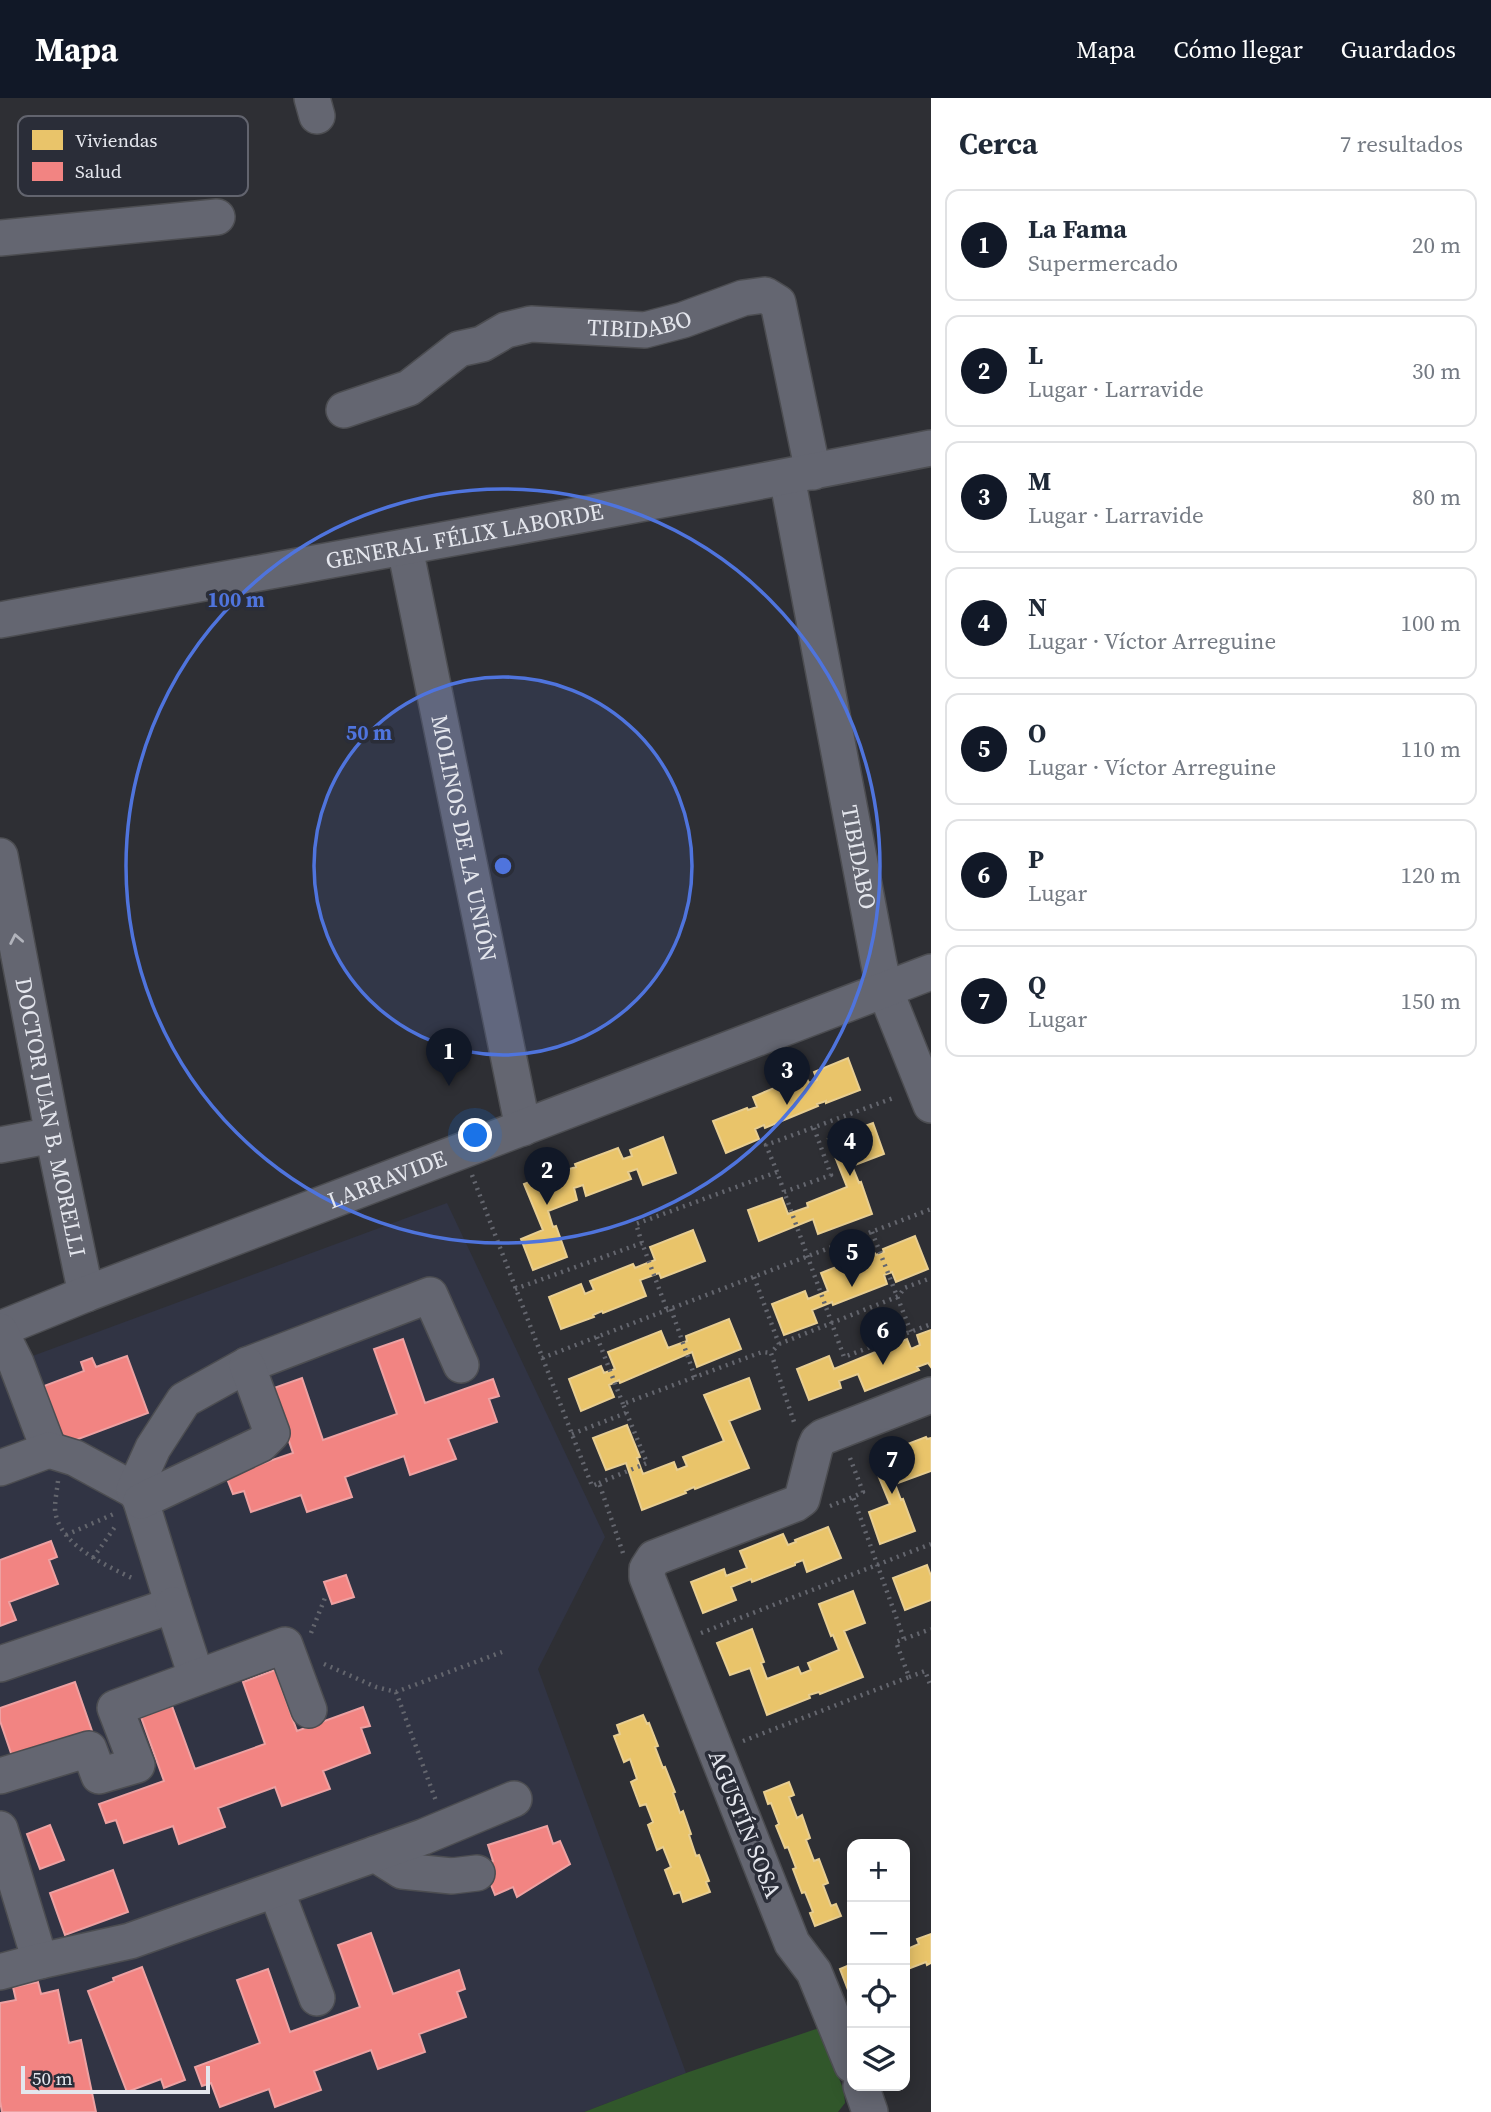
<!DOCTYPE html>
<html lang="es">
<meta charset="utf-8">
<style>
body{margin:0;font-family:"Source Serif 4",serif;background:#f2f2f3;color:#1f2937}
.controls{position:absolute;right:21px;bottom:21px;display:grid;overflow:hidden;border-radius:14px;box-shadow:0 4px 18px #0003}
.controls button{width:63px;height:63px;display:grid;place-items:center;padding:0;border:0;border-bottom:2px solid #e0e1e3;background:#fff;color:#1f2937;font:35px sans-serif}
.scale{position:absolute;left:21px;bottom:18px;width:189px;box-sizing:border-box;padding-left:7px;border:4px solid #e4e6ed;border-top:0;font-size:19px;line-height:24px;white-space:nowrap;color:#e4e6ed;-webkit-text-stroke:5px #2a2d38;paint-order:stroke}
.you{position:absolute;left:476px;top:1038px;width:24px;height:24px;margin:-18px;border:5px solid #fff;border-radius:50%;background:#1a73e8;box-shadow:0 0 0 10px #1a73e833}
.badge{display:grid;place-items:center;width:46px;height:46px;border-radius:50%;background:#111827;color:#fff;font-size:23px;font-weight:700}
.pin{position:absolute;translate:-50% -58px;filter:drop-shadow(0 2px 4px #0008)}
.pin::after{content:'';position:absolute;top:37px;width:24px;height:21px;background:inherit;clip-path:polygon(0 0,100% 0,50% 100%)}
.list{margin:0;padding:0;list-style:none}
h2{display:flex;justify-content:space-between;align-items:center;height:91px;margin:0;padding:0 28px;font-size:30px}
h2 small{font-size:23px;font-weight:400;color:#747a83}
.list li{display:grid;grid-template-columns:46px 1fr auto;gap:21px;align-items:center;box-sizing:border-box;height:112px;margin:0 14px 14px;padding:0 14px;border:2px solid #e0e1e3;border-radius:14px}
.list b{display:block;font-size:26px;white-space:nowrap}
.list p{margin:0;font-size:23px;white-space:nowrap;color:#747a83}
.list em{font-size:23px;font-style:normal;color:#747a83}
.icon{flex:none;width:38px;height:38px;fill:none;stroke:currentColor;stroke-width:2;stroke-linecap:round;stroke-linejoin:round}
.map{position:relative;flex:none;width:931px;height:2014px;overflow:hidden}
header{display:flex;align-items:center;gap:42px;box-sizing:border-box;height:98px;padding:0 35px;background:#111827;color:#fff}
header strong{font-size:33px}
nav{display:flex;gap:38px;margin-inline-start:auto;font-size:24px}
main{display:flex}
aside{flex:1;background:#fff}
.map>svg:first-child{display:block}
</style>
<header>
<strong>Mapa</strong>
<nav><a>Mapa</a><a>Cómo llegar</a><a>Guardados</a></nav>
</header>
<main>
<div class="map">
<svg width="931" height="2014" viewBox="0 0 931 2014">
<rect width="100%" height="100%" fill="#2e2f34"/>
<path fill="#313444" d="M447 1105 605 1439 538 1571 686 1975 584 2014H0V1270Z"/>
<path fill="#31572b" d="M819 1930 844 1993 845 2005 838 2014H584L686 1975Z"/>
<path fill="#e9c46a" stroke="#e8ce91" stroke-width="2" d="M848 960 860 992 826 1005V1003L817 1006 818 1008 765 1030 764 1027 755 1031 759 1041 726 1055 713 1023 747 1010 748 1012 757 1009 753 999 805 977 809 985 817 982 814 974Z
M873 1025 884 1056 852 1068 859 1085 861 1084 872 1116 818 1136 813 1121 759 1143 748 1112 782 1100 788 1116 808 1109 807 1105 847 1089 828 1041Z
M663 1039 676 1075 643 1087 637 1071 628 1074 631 1081 586 1098 583 1087 574 1090 577 1102 548 1113 553 1129 556 1128 567 1159 533 1172 521 1141 543 1132 524 1086 565 1070 566 1072 576 1069 575 1066 618 1050 623 1061 632 1058 630 1052Z
M693 1132 705 1163 661 1180 659 1175 640 1182 646 1198 603 1215 602 1213 593 1217 594 1219 561 1231 549 1199 581 1186 585 1196 594 1192 590 1183 633 1166 635 1170 655 1162 650 1149Z
M915 1138 928 1171 896 1184 892 1174 884 1177 887 1186 833 1207 832 1204 812 1212 817 1225 784 1237 772 1206 805 1193 808 1201 828 1193 821 1175 874 1154 876 1157 884 1154 883 1151Z
M729 1221 741 1251 697 1269 692 1254 620 1285 619 1282 609 1287 614 1299 581 1313 569 1281 601 1268 604 1275 615 1271 608 1254 661 1233 668 1250 687 1243 686 1238Z
M931 1232V1269L928 1265 917 1269 919 1272 865 1293 858 1276 839 1283 841 1290 809 1302 797 1271 829 1258 834 1271 907 1241 911 1251 920 1247 917 1237Z
M749 1280 760 1311 729 1323 749 1370 695 1391 694 1389 685 1393 686 1395 642 1412 626 1365 606 1372 593 1340 627 1327 640 1359 637 1360 643 1376 674 1364 677 1372 687 1368 683 1359 724 1343 704 1297Z
M926 1339 927 1341 931 1340V1373L895 1386 901 1402 903 1401 915 1433 880 1446 869 1414 890 1406 871 1360Z
M828 1429 841 1460 807 1474 803 1462 795 1465V1467L752 1484 751 1481 731 1489 736 1502 703 1515 691 1484 724 1471 726 1478 747 1470 740 1453 783 1436 788 1447 796 1444 795 1442Z
M927 1467 931 1478V1502L905 1512 893 1480Z
M853 1493 865 1525 844 1533 863 1579 820 1596 819 1594 809 1597 810 1600 767 1617 750 1570 730 1577 717 1545 752 1531 764 1564 761 1565 767 1581 798 1569 801 1576 811 1572 808 1565 839 1552 833 1537 831 1538 819 1506Z
M643 1617 647 1626 649 1625 658 1648 655 1649 663 1670 665 1669 675 1694 673 1695 680 1715 683 1713 691 1736 689 1737 696 1758 699 1757 709 1783 706 1784 710 1794 683 1804 680 1794 674 1796 665 1772 671 1769 663 1749 657 1752 648 1727 653 1724 646 1706 640 1708 631 1684 637 1681 630 1661 624 1664 614 1638 620 1636 617 1627Z
M789 1684 794 1697 789 1699 797 1720 802 1717 810 1740 806 1742 814 1763 819 1761 828 1785 823 1787 831 1808 836 1806 841 1818 815 1828 810 1815 813 1814 805 1794 802 1795 793 1771 796 1770 788 1749 785 1750 776 1728 779 1726 771 1705 768 1706 764 1694Z
M931 1836V1865L927 1867 926 1864 905 1872V1852L919 1846 917 1841Z
M852 1866V1896L850 1897 840 1871Z"/>
<path fill="#f28482" stroke="#eea1a2" stroke-width="2" d="M403 1241 425 1305 493 1281 499 1298 489 1301 497 1324 448 1341 456 1361 410 1377 404 1358 345 1379 352 1399 307 1414 301 1397 251 1414 244 1393 233 1396 226 1378 293 1355 271 1291 302 1280 323 1342 397 1316 374 1251Z
M127 1258 148 1315 65 1346 44 1288 84 1273 81 1264 92 1260 96 1269Z
M51 1443 57 1459 49 1462 58 1486 9 1504 16 1522 0 1528V1462Z
M346 1477 354 1499 332 1506 324 1484Z
M275 1572 297 1633 363 1609 370 1628 361 1630 370 1655 323 1673 330 1691 282 1708 275 1689 218 1710 225 1729 179 1746 173 1728 124 1745 116 1722 106 1725 99 1706 164 1683 141 1619 172 1608 195 1671 265 1646 243 1584Z
M75 1584 92 1633 13 1661 0 1623V1610Z
M50 1727 64 1762 40 1771 27 1736Z
M547 1728 553 1746 560 1743 570 1766 517 1799 513 1789 495 1797 487 1777 489 1764 493 1763 488 1747Z
M113 1772 128 1814 65 1837 50 1795Z
M371 1835 393 1896 459 1872 465 1891 457 1894 466 1919 419 1936 425 1954 378 1971 371 1952 314 1973 321 1992 275 2009 269 1991 220 2009 211 1985 202 1988 195 1969 260 1945 237 1882 268 1871 290 1934 360 1909 338 1847Z
M142 1869 185 1982 164 1990 161 1981 127 1994 88 1893 114 1883 113 1880Z
M38 1884 41 1896 58 1892 69 1945 81 1942 96 2014H2L0 2003V1905L16 1902 13 1889Z"/>
<g fill="none" stroke-linecap="round" stroke-linejoin="round">
<defs>
<g id="minor">
<path d="M312 0 317 18"/>
<path d="M0 140 217 119"/>
<path id="s1" d="M344 312 409 290 459 251 482 246 506 232 531 226 645 232 683 222 743 200 765 197 778 205 813 374"/>
<path id="s2" d="M787 379 879 866 885 892 931 1007"/>
<path id="s3" d="M405 450 523 1030"/>
<path id="s4" d="M0 522C310 465 621 412 931 350"/>
<path id="s5" d="M0 758 53 1037 86 1196"/>
<path d="M0 1047 53 1037"/>
<path id="s6" d="M0 1231 86 1196 931 874"/>
<path d="M0 1233 16 1265 49 1352"/>
<path d="M0 1370 49 1352 75 1360 134 1392 140 1400 173 1507 0 1566"/>
<path d="M134 1392 153 1350 184 1302 247 1267 430 1197 461 1267"/>
<path d="M141 1403 261 1346 272 1335 247 1267"/>
<path d="M173 1507 196 1578"/>
<path d="M0 1678 89 1651 99 1678 137 1667 115 1610 285 1547 309 1612"/>
<path d="M0 1731 40 1863"/>
<path d="M375 1756 402 1773 452 1778 477 1775"/>
<path d="M276 1792 317 1900"/>
<path d="M0 1874 40 1863 130 1843 423 1739 514 1701"/>
<path d="M852 1967 814 1874 792 1845 647 1479V1471L654 1460 795 1406 802 1401 815 1350 818 1343 823 1339 931 1297"/>
<path d="M861 1988 870 2014"/>
</g>
</defs>
<use href="#minor" stroke="#4c4d51" stroke-width="38"/>
<path stroke="#64666e" stroke-width="4.5" stroke-dasharray="2 5" stroke-linecap="butt" d="M777 1074 766 1047 896 999
M472 1077 592 1388 599 1385 623 1455
M784 1094 831 1077 814 1030
M872 1134 911 1234
M642 1145 636 1126 777 1074 844 1259 931 1226
M754 1179 779 1246 771 1255 795 1327
M515 1191 642 1145 667 1212
M671 1211 695 1279 762 1254 771 1255
M597 1239 623 1306
M779 1246 899 1198 904 1190 931 1180
M542 1260 931 1111
M572 1336 626 1315
M850 1360 863 1394 853 1399 904 1541
M58 1383C57 1392 55 1402 55 1411 57 1446 107 1468 134 1481
M599 1385 647 1365 623 1306 695 1279
M830 1408 853 1399
M66 1437 116 1415
M93 1460 117 1426
M311 1535 325 1500
M701 1535 931 1446
M324 1566 376 1589 396 1594 502 1554
M909 1579 925 1573 931 1589
M396 1594 436 1703
M743 1643 909 1579 896 1544 931 1531"/>
<use href="#minor" stroke="#646671" stroke-width="35"/>
</g>
<defs><path id="oneway-chevron" d="M-2-3.5L2.5 0L-2 3.5" fill="none" stroke-width="1.6" stroke-linecap="round" stroke-linejoin="round" transform="scale(1.75)"/></defs>
<use stroke="#b1b3bb" href="#oneway-chevron" transform="translate(16 841) rotate(-101)"/>
<circle cx="503" cy="768" r="189" fill="#4f74dd" fill-opacity=".12"/>
<g fill="none" stroke="#4f74dd" stroke-width="3.5">
<circle cx="503" cy="768" r="189"/>
<circle cx="503" cy="768" r="377"/>
</g>
<g text-anchor="middle" dominant-baseline="central" stroke-width="7" stroke-linejoin="round" paint-order="stroke">
<g font-size="23" fill="#e4e6ed" stroke="#2a2d38">
<text stroke="none"><textPath href="#s1" startOffset="318">TIBIDABO</textPath></text>
<text stroke="none"><textPath href="#s4" startOffset="472">GENERAL FÉLIX LABORDE</textPath></text>
<text stroke="none"><textPath href="#s3" startOffset="296">MOLINOS DE LA UNIÓN</textPath></text>
<text stroke="none"><textPath href="#s2" startOffset="387">TIBIDABO</textPath></text>
<text stroke="none"><textPath href="#s5" startOffset="266">DOCTOR JUAN B. MORELLI</textPath></text>
<text stroke="none"><textPath href="#s6" startOffset="415">LARRAVIDE</textPath></text>
<text transform="translate(745 1726) rotate(68)">AGUSTÍN SOSA</text>
</g>
</g>
<rect x="18" y="18" width="230" height="80" rx="10" fill="#2a2d38" stroke="#62646e" stroke-width="2"/>
<rect x="32" y="32" width="31" height="20" fill="#e9c46a"/>
<rect x="32" y="64" width="31" height="19" fill="#f28482"/>
<g font-size="19" fill="#e4e6ed">
<text x="75" y="49">Viviendas</text>
<text x="75" y="80">Salud</text>
</g>
<circle cx="503" cy="768" r="10" fill="#4f74dd" stroke="#2a2d38" stroke-width="3.5"/>
<g font-size="21" text-anchor="middle" font-weight="bold" fill="#4f74dd" stroke="#2a2d38" stroke-width="7" stroke-linejoin="round" paint-order="stroke">
<text x="236" y="509">100 m</text>
<text x="369" y="642">50 m</text>
</g>
</svg>
<div class="controls">
<button>+</button>
<button>−</button>
<button><svg class="icon" aria-label="locate" viewBox="0 0 24 24"><circle cx="12" cy="12" r="6"/><path d="M12 2v4M12 18v4M2 12h4M18 12h4"/></svg></button>
<button><svg class="icon" aria-label="layers" viewBox="0 0 24 24"><path d="M12 4l9 5-9 5-9-5zM3 14l9 5 9-5"/></svg></button>
</div>
<div class="scale">50 m</div>
<div class="you"></div>
<div class="pin badge" style="left:449px;top:988px">1</div>
<div class="pin badge" style="left:547px;top:1107px">2</div>
<div class="pin badge" style="left:787px;top:1007px">3</div>
<div class="pin badge" style="left:850px;top:1078px">4</div>
<div class="pin badge" style="left:852px;top:1189px">5</div>
<div class="pin badge" style="left:883px;top:1267px">6</div>
<div class="pin badge" style="left:892px;top:1396px">7</div>
</div>
<aside>
<h2>Cerca<small>7 resultados</small></h2>
<ul class="list">
<li><span class="badge">1</span><div><b>La Fama</b><p>Supermercado</p></div><em>20 m</em></li>
<li><span class="badge">2</span><div><b>L</b><p>Lugar · Larravide</p></div><em>30 m</em></li>
<li><span class="badge">3</span><div><b>M</b><p>Lugar · Larravide</p></div><em>80 m</em></li>
<li><span class="badge">4</span><div><b>N</b><p>Lugar · Víctor Arreguine</p></div><em>100 m</em></li>
<li><span class="badge">5</span><div><b>O</b><p>Lugar · Víctor Arreguine</p></div><em>110 m</em></li>
<li><span class="badge">6</span><div><b>P</b><p>Lugar</p></div><em>120 m</em></li>
<li><span class="badge">7</span><div><b>Q</b><p>Lugar</p></div><em>150 m</em></li>
</ul>
</aside>
</main>
